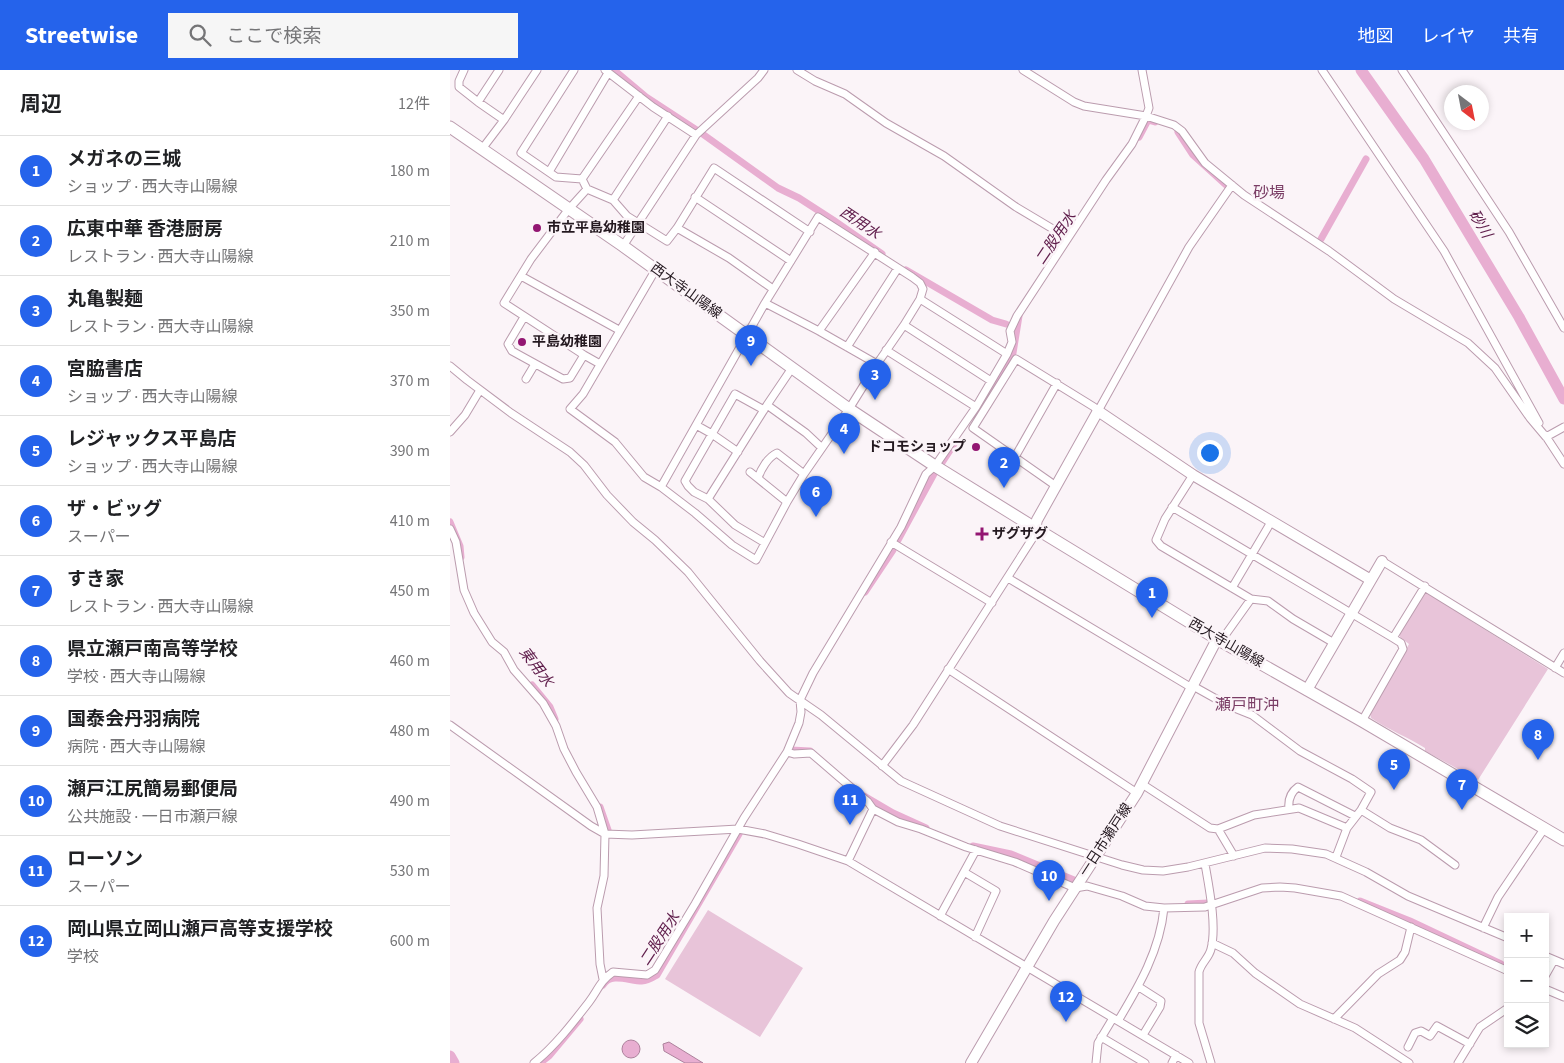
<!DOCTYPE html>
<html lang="ja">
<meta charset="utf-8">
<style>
body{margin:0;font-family:"Source Sans 3","Noto Sans JP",sans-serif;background:#f6f6f6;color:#202124}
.controls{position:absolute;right:15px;bottom:15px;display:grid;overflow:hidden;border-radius:0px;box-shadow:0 2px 8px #0003}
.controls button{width:45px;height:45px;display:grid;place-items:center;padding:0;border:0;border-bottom:1px solid #e0e0e0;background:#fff;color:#202124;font:25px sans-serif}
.compass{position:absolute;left:994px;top:15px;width:45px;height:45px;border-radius:50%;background:#fff;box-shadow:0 2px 8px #0003;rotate:148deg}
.you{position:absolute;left:759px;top:382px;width:18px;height:18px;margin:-12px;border:4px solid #fff;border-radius:50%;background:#1a73e8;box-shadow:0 0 0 8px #1a73e833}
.badge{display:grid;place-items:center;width:32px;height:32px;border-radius:50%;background:#2563eb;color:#fff;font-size:16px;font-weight:700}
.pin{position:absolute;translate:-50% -41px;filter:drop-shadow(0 1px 2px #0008)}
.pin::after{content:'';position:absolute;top:26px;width:18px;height:15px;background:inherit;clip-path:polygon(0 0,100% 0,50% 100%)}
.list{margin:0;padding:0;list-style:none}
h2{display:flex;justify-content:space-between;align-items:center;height:65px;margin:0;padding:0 20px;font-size:21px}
h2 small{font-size:16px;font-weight:400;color:#757577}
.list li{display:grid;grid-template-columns:32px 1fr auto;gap:15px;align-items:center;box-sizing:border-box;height:70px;padding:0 20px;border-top:1px solid #e0e0e0}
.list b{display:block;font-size:19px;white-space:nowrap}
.list p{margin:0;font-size:16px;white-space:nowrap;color:#757577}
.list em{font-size:16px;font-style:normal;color:#757577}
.icon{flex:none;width:28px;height:28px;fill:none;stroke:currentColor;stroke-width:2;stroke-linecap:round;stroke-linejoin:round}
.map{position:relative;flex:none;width:1114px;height:993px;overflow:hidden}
header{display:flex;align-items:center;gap:30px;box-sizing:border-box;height:70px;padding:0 25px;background:#2563eb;color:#fff}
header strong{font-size:24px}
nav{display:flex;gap:28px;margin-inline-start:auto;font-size:18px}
.search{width:350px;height:45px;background:#f6f6f6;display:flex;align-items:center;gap:12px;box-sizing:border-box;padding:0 18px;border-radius:0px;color:#757577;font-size:19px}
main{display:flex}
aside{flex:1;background:#fff}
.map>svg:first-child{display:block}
</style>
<header>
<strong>Streetwise</strong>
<div class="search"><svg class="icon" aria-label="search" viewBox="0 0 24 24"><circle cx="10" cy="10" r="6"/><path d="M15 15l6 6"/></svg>ここで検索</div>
<nav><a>地図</a><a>レイヤ</a><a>共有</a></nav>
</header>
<main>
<aside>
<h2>周辺<small>12件</small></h2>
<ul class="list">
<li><span class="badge">1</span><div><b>メガネの三城</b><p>ショップ · 西大寺山陽線</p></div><em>180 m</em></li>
<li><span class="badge">2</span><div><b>広東中華 香港厨房</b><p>レストラン · 西大寺山陽線</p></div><em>210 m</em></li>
<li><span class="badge">3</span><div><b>丸亀製麺</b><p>レストラン · 西大寺山陽線</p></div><em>350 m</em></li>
<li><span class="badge">4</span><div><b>宮脇書店</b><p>ショップ · 西大寺山陽線</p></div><em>370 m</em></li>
<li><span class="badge">5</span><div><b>レジャックス平島店</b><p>ショップ · 西大寺山陽線</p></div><em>390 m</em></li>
<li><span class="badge">6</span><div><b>ザ・ビッグ</b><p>スーパー</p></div><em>410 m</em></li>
<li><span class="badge">7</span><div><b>すき家</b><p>レストラン · 西大寺山陽線</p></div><em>450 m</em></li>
<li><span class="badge">8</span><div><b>県立瀬戸南高等学校</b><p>学校 · 西大寺山陽線</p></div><em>460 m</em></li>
<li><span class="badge">9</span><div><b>国泰会丹羽病院</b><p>病院 · 西大寺山陽線</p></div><em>480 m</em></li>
<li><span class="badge">10</span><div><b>瀬戸江尻簡易郵便局</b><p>公共施設 · 一日市瀬戸線</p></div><em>490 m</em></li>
<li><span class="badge">11</span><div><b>ローソン</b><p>スーパー</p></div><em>530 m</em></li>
<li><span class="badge">12</span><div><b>岡山県立岡山瀬戸高等支援学校</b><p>学校</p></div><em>600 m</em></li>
</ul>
</aside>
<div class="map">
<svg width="1114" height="993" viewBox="0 0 1114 993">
<rect width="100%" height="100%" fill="#fbf4f8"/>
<path fill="#e8c4d9" d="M976 522 1017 546 1021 551 1098 599 1028 710 975 681V678C957 667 939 660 921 648L920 644 959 574 950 567 949 564Z
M258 840 353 898 310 967 215 909Z"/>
<path fill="#e8aed1" stroke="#ad819c" d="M172 979a9 9 0 1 1 18 0a9 9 0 1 1-18 0Z
M219 972 253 993H235L214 981 213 974Z"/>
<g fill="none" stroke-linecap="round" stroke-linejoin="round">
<path stroke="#e8aed1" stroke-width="7" d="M164 0 196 27 248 61
M728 62 743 85 776 115
M254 65 328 118 349 128 383 150 432 184
M689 67 698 50 705 52
M871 169 916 89
M456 200 542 250 556 254
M530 335 563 283 569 246
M491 394 506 371
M0 452 10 476 11 487
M448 470 485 402
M415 522 443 480
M82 615 100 637 105 649
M341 680 360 681
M414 726 443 743 476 758
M150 737 158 760
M523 776 561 784 624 810
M910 831 960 851 1051 894
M738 834 758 833
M153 915C161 902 179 911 192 911 198 911 202 908 207 905L289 764
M90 993 99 986 130 949"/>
<path stroke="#e8aed1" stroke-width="11" d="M911 0 974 89 1069 247 1114 329
M0 986 4 993"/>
<defs>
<path id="street" d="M14 0 9 11V17L28 32 54 50 87 0
M124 0 71 83 106 107 132 109 137 119 163 130 177 146 217 171 227 158 264 98 360 162
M155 0 203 37 246 65
M347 0 365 11 395 24 436 53 494 86 566 137 618 168
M573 0 624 32 634 36 696 46 724 55 732 61 755 93 794 125 879 181 944 229 1018 273 1045 298 1080 348 1096 367
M872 0 994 181 1089 353
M952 0 1059 162 1114 258
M28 32 49 0
M32 79 54 50
M99 102 158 3
M132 109 189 26
M137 119 118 140 81 189 54 233 134 285 150 294
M245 127 341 191
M163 130 218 46
M227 158 279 188 323 219
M173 176 246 65 308 8 314 0
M206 199 133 324 120 339 165 372 194 407 211 417 245 443 282 475 306 490 337 432 354 404 399 339 427 294 454 255 470 229 473 219 470 213 462 207 368 147 315 233 211 417
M71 206 169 260
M470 229 557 284
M315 233 369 261 427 294
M74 247 58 274 62 281 113 309 120 308 134 285
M454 255 541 311
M369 261 425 182
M397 277 448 198
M436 280 526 337
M0 296 17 310 61 343 120 382 134 395 157 425 183 452 205 470 238 502 310 591 339 623 371 645 451 711 550 756 672 795 693 800 713 801 738 797 815 778 842 779 876 784 916 802 958 826 1058 868
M76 309 85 294
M317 335 356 363 372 378
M314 340 285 324 235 411 238 416 244 422 258 429 285 455 315 473
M246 355 262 364 288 382
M0 362 15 345 30 320
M1095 365 1114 394
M1096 367 1114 357
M565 387 607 313
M300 402 337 432
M743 405 715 449 706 470 711 476 801 529 818 531 843 549 884 573
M308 408C311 399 318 387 327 383L354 404
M606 416 523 358 566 289 644 337 648 341 739 177 782 115
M258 429 317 335 342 298
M722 437 943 568
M0 459 6 472 14 520 24 543 42 572 54 582 64 600 93 633 106 656 114 679 126 702 147 737 155 764 154 806 147 838 150 894 153 909
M441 472 542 533
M932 491 1114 603
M558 508 742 618
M782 518 821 452
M771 571 801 529
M1105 598 1114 583
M498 599 687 723
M743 616 777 635 802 645 850 681 902 709 921 722 911 740 897 758 886 787
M912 651 953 579 951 573 943 568 975 516
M0 655 141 756 155 764 182 765 288 759 315 764 348 774 398 791 739 993
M337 682 344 684 361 683 418 732 423 739 448 752 471 759 516 777 565 792 625 818 637 816 672 826 695 836 714 838 755 837 812 818 830 817 845 818 891 826 1058 901
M432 696 463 655 584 466 585 458
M692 714 760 758 768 759 804 745 849 738 897 758
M839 739C838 730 841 722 848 717L905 746
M911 740 940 758 971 770 1005 795
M768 759 784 786
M398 791 423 739
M755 794C759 817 767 856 761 879 759 888 751 893 749 902V953L761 993
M514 802 546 821 525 867
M490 846 526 780
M1033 858 1048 827 1094 759
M762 873 783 883 805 903 850 934 905 958 959 993
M1095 886 1114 894
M1095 906 1104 890
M689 917 711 931 710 937 693 965
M1095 919 1114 927
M884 949 928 904 950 890 955 882 961 857
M668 951C689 916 710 880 714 838
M651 967 695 993
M958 977 965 963 971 961 980 966 987 956 1020 974
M84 993C105 976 122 954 139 932 148 920 150 911 163 902L197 905 205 900 245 834 294 748 337 682 349 653 351 642 350 630 363 603 451 457 476 404 485 396 526 337 557 284 562 272 560 261 567 246 656 110 682 74 696 46 699 38 692 0
M646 993 648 973 663 948
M722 993 726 985
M1008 993 1030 957 1058 938"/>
<path id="secondary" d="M585 458 587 450 648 341 743 405 921 510
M857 620 932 491
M521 993 604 851 687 723 767 569"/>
<path id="primary" d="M0 57 173 176 399 339 485 396 585 458 767 569 912 651 1114 770"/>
</defs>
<use href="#street" stroke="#bb9cae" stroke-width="9"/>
<use href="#secondary" stroke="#bb9cae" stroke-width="12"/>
<use href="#primary" stroke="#bb9cae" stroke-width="13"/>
<use href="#street" stroke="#fff" stroke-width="7"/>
<use href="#secondary" stroke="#fff" stroke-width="10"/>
<use href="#primary" stroke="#fff" stroke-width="11"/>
</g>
<g fill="#931672" stroke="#fbf4f8" stroke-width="2">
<circle cx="87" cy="158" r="5"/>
<circle cx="72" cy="272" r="5"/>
<circle cx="526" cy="377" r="5"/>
<path d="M529.5 456.5h5v5h5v5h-5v5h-5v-5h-5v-5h5z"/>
</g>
<g text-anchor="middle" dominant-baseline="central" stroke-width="5" stroke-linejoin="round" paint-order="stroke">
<g font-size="14" font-weight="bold" fill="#23181f" stroke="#fbf4f8" text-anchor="start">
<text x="97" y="158">市立平島幼稚園</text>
<text x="82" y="272">平島幼稚園</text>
<text x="516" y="377" text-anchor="end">ドコモショップ</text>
<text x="542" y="464">ザグザグ</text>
</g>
<g font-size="14" fill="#23181f" stroke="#fbf4f8">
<text transform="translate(236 221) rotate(36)">西大寺山陽線</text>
<text transform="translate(776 573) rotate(30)">西大寺山陽線</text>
<text transform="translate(656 770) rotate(-57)">一日市瀬戸線</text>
</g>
<g font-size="15" font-style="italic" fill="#5f1d4b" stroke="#fbf4f8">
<text transform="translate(410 153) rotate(34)">西用水</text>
<text transform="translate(1030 154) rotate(59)">砂川</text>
<text transform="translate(606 168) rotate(-56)">二股用水</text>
<text transform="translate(86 597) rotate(53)">東用水</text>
<text transform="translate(210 869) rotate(-57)">二股用水</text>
</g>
<g font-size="16" fill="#7a3d65" stroke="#fbf4f8">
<text x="819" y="123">砂場</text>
<text x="797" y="635">瀬戸町沖</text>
</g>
</g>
</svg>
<div class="controls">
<button>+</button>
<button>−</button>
<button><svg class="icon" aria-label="layers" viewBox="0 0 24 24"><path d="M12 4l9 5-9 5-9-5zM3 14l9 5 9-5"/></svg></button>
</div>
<svg class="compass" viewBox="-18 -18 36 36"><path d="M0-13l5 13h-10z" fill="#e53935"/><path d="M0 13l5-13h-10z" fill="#757577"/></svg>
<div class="you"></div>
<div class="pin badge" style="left:702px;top:548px">1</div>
<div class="pin badge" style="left:554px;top:418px">2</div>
<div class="pin badge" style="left:425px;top:330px">3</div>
<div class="pin badge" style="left:394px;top:384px">4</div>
<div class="pin badge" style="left:944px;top:720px">5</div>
<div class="pin badge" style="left:366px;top:447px">6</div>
<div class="pin badge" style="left:1012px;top:740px">7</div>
<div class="pin badge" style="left:1088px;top:690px">8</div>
<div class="pin badge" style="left:301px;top:296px">9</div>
<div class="pin badge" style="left:599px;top:831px">10</div>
<div class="pin badge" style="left:400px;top:755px">11</div>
<div class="pin badge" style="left:616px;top:952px">12</div>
</div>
</main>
